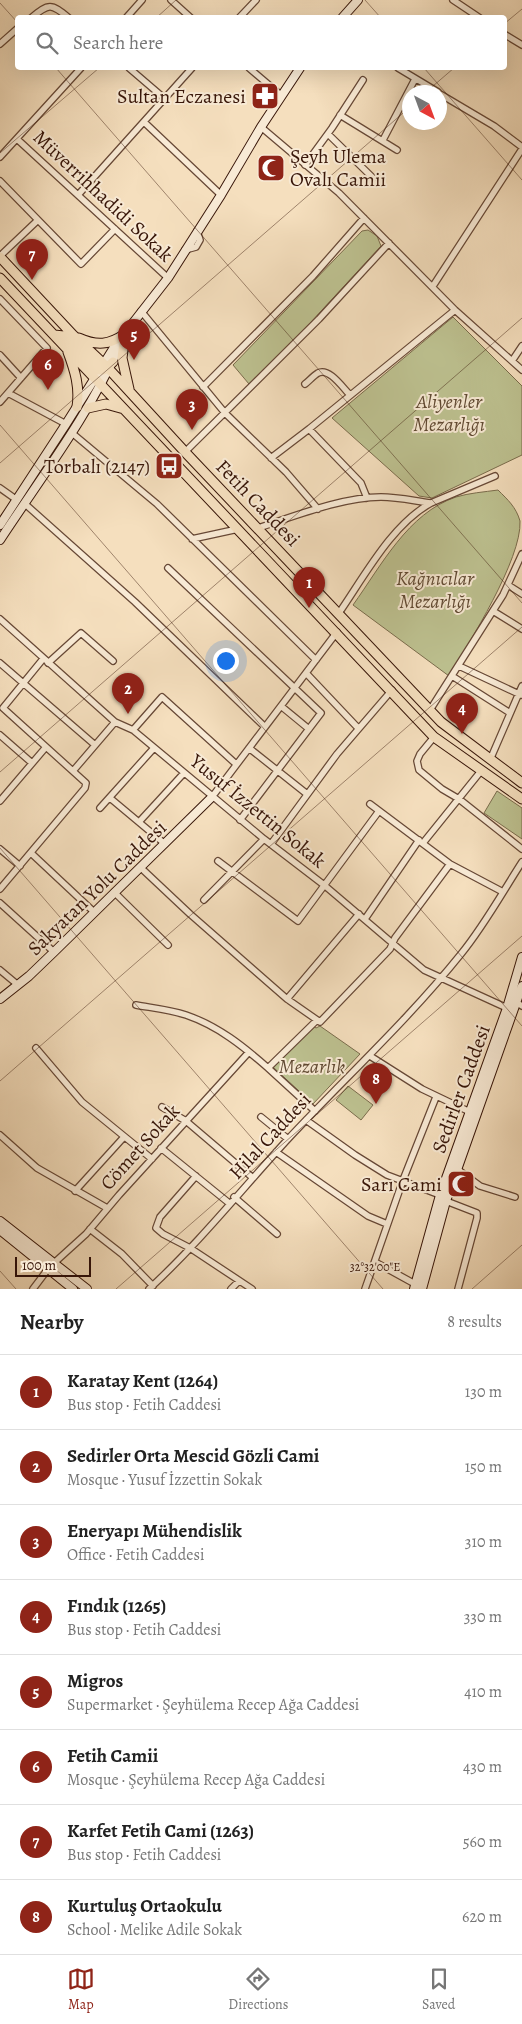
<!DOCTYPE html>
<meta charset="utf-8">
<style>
body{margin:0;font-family:Alegreya,serif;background:#f2f2f2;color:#222}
.compass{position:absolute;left:402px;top:85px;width:45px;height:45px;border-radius:50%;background:#fff;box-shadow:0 5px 20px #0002;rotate:139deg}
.scale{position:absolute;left:15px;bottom:12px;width:76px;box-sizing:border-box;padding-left:5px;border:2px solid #381609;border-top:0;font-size:14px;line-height:18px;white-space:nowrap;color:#381609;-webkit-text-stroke:4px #f8ead5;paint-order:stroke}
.you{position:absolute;left:225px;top:660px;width:18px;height:18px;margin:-12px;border:4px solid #fff;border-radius:50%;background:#1a73e8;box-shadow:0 0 0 8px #1a73e833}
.badge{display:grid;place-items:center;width:32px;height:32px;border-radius:50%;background:#8f2418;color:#fff;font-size:16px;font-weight:700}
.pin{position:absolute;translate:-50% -41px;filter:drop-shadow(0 1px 2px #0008)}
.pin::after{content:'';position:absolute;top:26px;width:18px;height:15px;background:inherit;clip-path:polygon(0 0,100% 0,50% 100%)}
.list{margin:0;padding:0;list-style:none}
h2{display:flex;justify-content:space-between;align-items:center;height:65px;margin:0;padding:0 20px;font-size:21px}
h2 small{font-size:16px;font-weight:400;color:#767676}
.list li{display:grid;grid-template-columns:32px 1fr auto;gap:15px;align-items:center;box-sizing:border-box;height:75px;padding:0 20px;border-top:1px solid #e0e0e0}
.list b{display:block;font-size:19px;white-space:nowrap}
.list p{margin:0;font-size:16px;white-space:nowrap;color:#767676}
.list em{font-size:16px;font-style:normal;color:#767676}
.icon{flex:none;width:28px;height:28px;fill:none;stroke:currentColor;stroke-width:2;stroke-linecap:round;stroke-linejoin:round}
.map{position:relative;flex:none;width:522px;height:1289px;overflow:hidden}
.search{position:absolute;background:#fff;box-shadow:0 5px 20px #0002;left:15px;right:15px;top:15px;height:55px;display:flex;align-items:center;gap:12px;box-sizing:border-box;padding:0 18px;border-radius:5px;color:#767676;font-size:19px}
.sheet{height:665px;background:#fff}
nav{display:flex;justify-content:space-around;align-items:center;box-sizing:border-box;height:70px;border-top:1px solid #e0e0e0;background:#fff;font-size:14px;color:#767676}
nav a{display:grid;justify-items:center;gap:2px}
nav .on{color:#8f2418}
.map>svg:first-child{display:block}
</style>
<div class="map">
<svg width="522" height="1289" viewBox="0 0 522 1289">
<rect width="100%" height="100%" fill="#f5dfbe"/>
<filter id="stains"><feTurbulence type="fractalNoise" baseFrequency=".004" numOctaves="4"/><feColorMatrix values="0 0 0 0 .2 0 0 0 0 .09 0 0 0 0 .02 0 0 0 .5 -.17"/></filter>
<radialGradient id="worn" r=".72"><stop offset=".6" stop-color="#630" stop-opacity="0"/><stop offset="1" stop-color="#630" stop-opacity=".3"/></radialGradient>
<path fill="#bdc190" stroke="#7a6c4c" d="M368 230 377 236 381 246 288 347 249 384 233 365 362 231Z
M453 317 522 386V455L432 498 419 496 332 418Z
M498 490C508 500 516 507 520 521 522 559 469 643 449 676L353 605C381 566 408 513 456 497 469 493 484 492 498 490Z
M497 791 522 808V839L484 813Z
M313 1026 316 1028 320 1026 360 1054 313 1104 273 1067Z
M348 1086 373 1105 361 1120 336 1100Z"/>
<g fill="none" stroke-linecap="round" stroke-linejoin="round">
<defs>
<path id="street" d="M171 0 191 18
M453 0 480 18
M31 18C49 3 51 3 69 18
M126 18 142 0
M239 18 256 0
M504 34 522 45
M0 44 18 28
M129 68 164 98
M249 68 282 96
M398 68 438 92
M440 94 494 126 522 147
M340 115 397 150
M144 122 221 195
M261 127 339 193 455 310 522 370
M328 134 373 178
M17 139 168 278
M383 140 415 79
M0 157 81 68
M305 165 332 128 363 80
M0 181 81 264 115 229
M78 195 192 68
M185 250 196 247 200 240 197 231
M0 256 38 220
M433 286 522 149
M0 299 47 348 0 402
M141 311 225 413 286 472 318 509
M0 355 21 378
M512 361 522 346
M305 384C309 381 313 376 318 373 329 367 343 388 350 395
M203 387 313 276 364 218
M8 393 66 424
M309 429 361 483 367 498
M72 433 157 504 316 660
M185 452 319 319 389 243
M271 458 309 429 455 310
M0 488 17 500
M24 503 135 602 265 727
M258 528C295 516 343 497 381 497 398 497 415 501 431 503
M192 539 238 529
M168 568 321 713 240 820
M508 585 522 594
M493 611 522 629
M339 613C364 577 392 524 431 503L495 476
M0 619 115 722 133 730 264 839 324 885 424 970 507 1008 517 1003 522 1006
M0 663 95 745
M48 663 81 633 113 661
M459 666 521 695
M306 673 358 728
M452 676 510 713
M281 706 309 729
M430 710 503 595 522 554
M133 730 162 697 236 764
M0 735 32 763
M434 737 420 754 417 761 419 770 442 789 459 799 522 849
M249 748 307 794
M490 760 522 686
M73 771 115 722
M212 797 337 632
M110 798 165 844
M0 801 46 747
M370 804 450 864 503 892
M100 808 154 748
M139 822 184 773
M423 843 481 771
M271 844 337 754 392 690
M0 849 20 866
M31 853 94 912
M218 861 298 921 379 811
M140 867 190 914 287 999 320 1022 390 949 395 938 450 864
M0 889 85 788 86 783 3 708 43 659
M114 892 168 945
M204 900 264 839
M0 903 54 952
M365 919 419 840
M0 970 18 985
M287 999 359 914
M136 1005C153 1008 171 1010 186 1015 218 1026 243 1046 268 1068L317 1020
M36 1048 82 1102 152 1159
M370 1056 422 1089 470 1112
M268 1068 315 1111
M162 1107 186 1121 253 1178
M261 1117 288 1139
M306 1120 355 1155 387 1175 440 1195
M0 1135 37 1168 107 1208
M161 1148 229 1203
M276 1152 368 1216 387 1224
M457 1169 480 1186 515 1197
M196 1176 160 1217 156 1228 163 1234 190 1248 252 1289
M75 1191 124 1137
M234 1197 277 1234
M446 1201 477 1213V1218L458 1289
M90 1229 122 1254 153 1286
M375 1262 415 1284
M54 1263 86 1234 119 1195 249 1052
M33 1289 48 1269
M149 1289C199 1243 242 1189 288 1139 346 1077 408 1020 461 954 484 926 502 893 522 862
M231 1289 239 1281
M365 1289 403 1180 436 1097"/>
<path id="secondary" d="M342 18 358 0
M0 525 66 424 115 346 168 278 221 195 261 127 300 68
M0 540C42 476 89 415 120 345
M0 999 29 976 54 952 212 797
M0 1221 87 1289
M0 1230 73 1289
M414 1289 440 1195 507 1008 522 957
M422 1289 446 1201 522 986"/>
<path id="primary" d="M0 257 73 335 107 367 185 452 441 722 522 783
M0 278 434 737 522 799
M125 334 122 358 129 389
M54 335 64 336 99 370H104L113 362
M79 338C97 346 109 345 125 334
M68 352C75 371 80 387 77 407
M88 408 106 404 124 409"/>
</defs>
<use href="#street" stroke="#674836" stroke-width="8"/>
<use href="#secondary" stroke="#381609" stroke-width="10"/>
<use href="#primary" stroke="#381609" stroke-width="11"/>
<use href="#street" stroke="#f8ead5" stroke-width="5.5"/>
<use href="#secondary" stroke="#f8ead5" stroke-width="8"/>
<use href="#primary" stroke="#f5dfbe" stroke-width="9"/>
</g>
<path fill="none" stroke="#381609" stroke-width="1" stroke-opacity="0.45" d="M365 0 381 18M0 3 18 23M156 18 176 0M504 24 522 9M56 68 522 603M424 68 522 180M426 92 454 68M0 153 99 68M0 425 522 1026M0 463 410 107M0 772 522 318M0 848 383 1289M0 1081 522 627M0 1271 16 1289M116 1289 522 936M472 1289 522 1245"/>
<defs>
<symbol id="pharmacy-square" viewBox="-11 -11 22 22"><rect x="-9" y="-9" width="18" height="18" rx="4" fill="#8f2418" stroke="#f8ead5"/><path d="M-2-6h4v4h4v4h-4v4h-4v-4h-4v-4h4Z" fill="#fff"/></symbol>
<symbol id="mosque-square" viewBox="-11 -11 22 22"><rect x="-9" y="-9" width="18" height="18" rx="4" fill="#8f2418" stroke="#f8ead5"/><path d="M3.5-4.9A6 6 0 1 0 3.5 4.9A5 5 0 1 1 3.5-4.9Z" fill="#fff"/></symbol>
<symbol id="bus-square" viewBox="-11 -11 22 22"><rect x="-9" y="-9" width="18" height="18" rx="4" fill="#8f2418" stroke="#f8ead5"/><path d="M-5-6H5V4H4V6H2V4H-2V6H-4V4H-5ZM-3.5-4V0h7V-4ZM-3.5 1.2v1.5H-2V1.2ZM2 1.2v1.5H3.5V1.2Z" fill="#fff"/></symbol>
</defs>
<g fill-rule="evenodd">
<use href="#pharmacy-square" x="249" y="80" width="32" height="32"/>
<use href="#mosque-square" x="255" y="152" width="32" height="32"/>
<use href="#bus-square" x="153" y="450" width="32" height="32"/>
<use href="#mosque-square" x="445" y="1168" width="32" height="32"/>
</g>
<g text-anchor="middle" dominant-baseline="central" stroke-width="4" stroke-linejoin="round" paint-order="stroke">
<g font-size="20" fill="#381609" stroke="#f8ead5" text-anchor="end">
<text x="246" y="96">Sultan Eczanesi</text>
<text x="290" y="156" text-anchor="start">Şeyh Ulema<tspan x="290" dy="23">Ovalı Camii</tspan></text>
<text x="150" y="466">Torbalı (2147)</text>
<text x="442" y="1184">Sarı Cami</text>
</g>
<g font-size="20" fill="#381609" stroke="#f8ead5">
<text transform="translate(103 196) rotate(43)">Müverrihhadidi Sokak</text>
<text transform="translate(258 503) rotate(46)">Fetih Caddesi</text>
<text transform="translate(258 811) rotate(39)">Yusuf İzzettin Sokak</text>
<text transform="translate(97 888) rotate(-44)">Sakyatan Yolu Caddesi</text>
<text transform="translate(461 1089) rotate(-70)">Sedirler Caddesi</text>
<text transform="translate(270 1136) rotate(-47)">Hilal Caddesi</text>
<text transform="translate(140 1147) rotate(-48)">Cömet Sokak</text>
</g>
<g font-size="20" font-style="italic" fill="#604932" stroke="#f8ead5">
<text x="449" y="401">Aliyenler<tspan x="449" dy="23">Mezarlığı</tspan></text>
<text x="435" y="578">Kağnıcılar<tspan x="435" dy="23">Mezarlığı</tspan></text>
<text x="312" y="1066">Mezarlık</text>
</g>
</g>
<g font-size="12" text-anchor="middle" fill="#381609" stroke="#f8ead5" stroke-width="4" stroke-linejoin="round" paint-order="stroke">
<text x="375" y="1271">32°32'00"E</text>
</g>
<rect width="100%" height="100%" filter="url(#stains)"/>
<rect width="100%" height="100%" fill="url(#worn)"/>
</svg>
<svg class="compass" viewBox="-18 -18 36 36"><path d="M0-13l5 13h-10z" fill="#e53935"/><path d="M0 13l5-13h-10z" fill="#767676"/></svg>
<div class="scale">100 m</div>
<div class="you"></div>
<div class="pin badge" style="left:309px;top:608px">1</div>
<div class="pin badge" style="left:128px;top:714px">2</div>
<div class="pin badge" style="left:192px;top:430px">3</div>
<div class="pin badge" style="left:462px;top:734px">4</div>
<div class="pin badge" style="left:134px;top:360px">5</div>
<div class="pin badge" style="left:48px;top:390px">6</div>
<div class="pin badge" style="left:32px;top:280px">7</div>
<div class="pin badge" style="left:376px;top:1104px">8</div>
<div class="search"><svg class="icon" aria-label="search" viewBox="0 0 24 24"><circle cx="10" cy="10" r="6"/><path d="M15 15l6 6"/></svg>Search here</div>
</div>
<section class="sheet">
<h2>Nearby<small>8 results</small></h2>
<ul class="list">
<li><span class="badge">1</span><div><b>Karatay Kent (1264)</b><p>Bus stop · Fetih Caddesi</p></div><em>130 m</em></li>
<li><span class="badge">2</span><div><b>Sedirler Orta Mescid Gözli Cami</b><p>Mosque · Yusuf İzzettin Sokak</p></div><em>150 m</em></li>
<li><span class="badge">3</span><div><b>Eneryapı Mühendislik</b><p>Office · Fetih Caddesi</p></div><em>310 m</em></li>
<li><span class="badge">4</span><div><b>Fındık (1265)</b><p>Bus stop · Fetih Caddesi</p></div><em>330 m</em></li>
<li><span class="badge">5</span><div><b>Migros</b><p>Supermarket · Şeyhülema Recep Ağa Caddesi</p></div><em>410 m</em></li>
<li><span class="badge">6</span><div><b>Fetih Camii</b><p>Mosque · Şeyhülema Recep Ağa Caddesi</p></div><em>430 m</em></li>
<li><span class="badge">7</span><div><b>Karfet Fetih Cami (1263)</b><p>Bus stop · Fetih Caddesi</p></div><em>560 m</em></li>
<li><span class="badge">8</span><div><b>Kurtuluş Ortaokulu</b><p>School · Melike Adile Sokak</p></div><em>620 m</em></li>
</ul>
</section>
<nav>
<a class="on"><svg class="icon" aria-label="map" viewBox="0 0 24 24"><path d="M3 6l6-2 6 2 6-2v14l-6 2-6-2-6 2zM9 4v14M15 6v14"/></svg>Map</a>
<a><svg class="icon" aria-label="directions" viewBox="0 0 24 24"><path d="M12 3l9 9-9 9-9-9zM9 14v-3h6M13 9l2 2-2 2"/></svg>Directions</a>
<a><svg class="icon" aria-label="saved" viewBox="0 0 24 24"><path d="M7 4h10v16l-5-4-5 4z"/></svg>Saved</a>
</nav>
